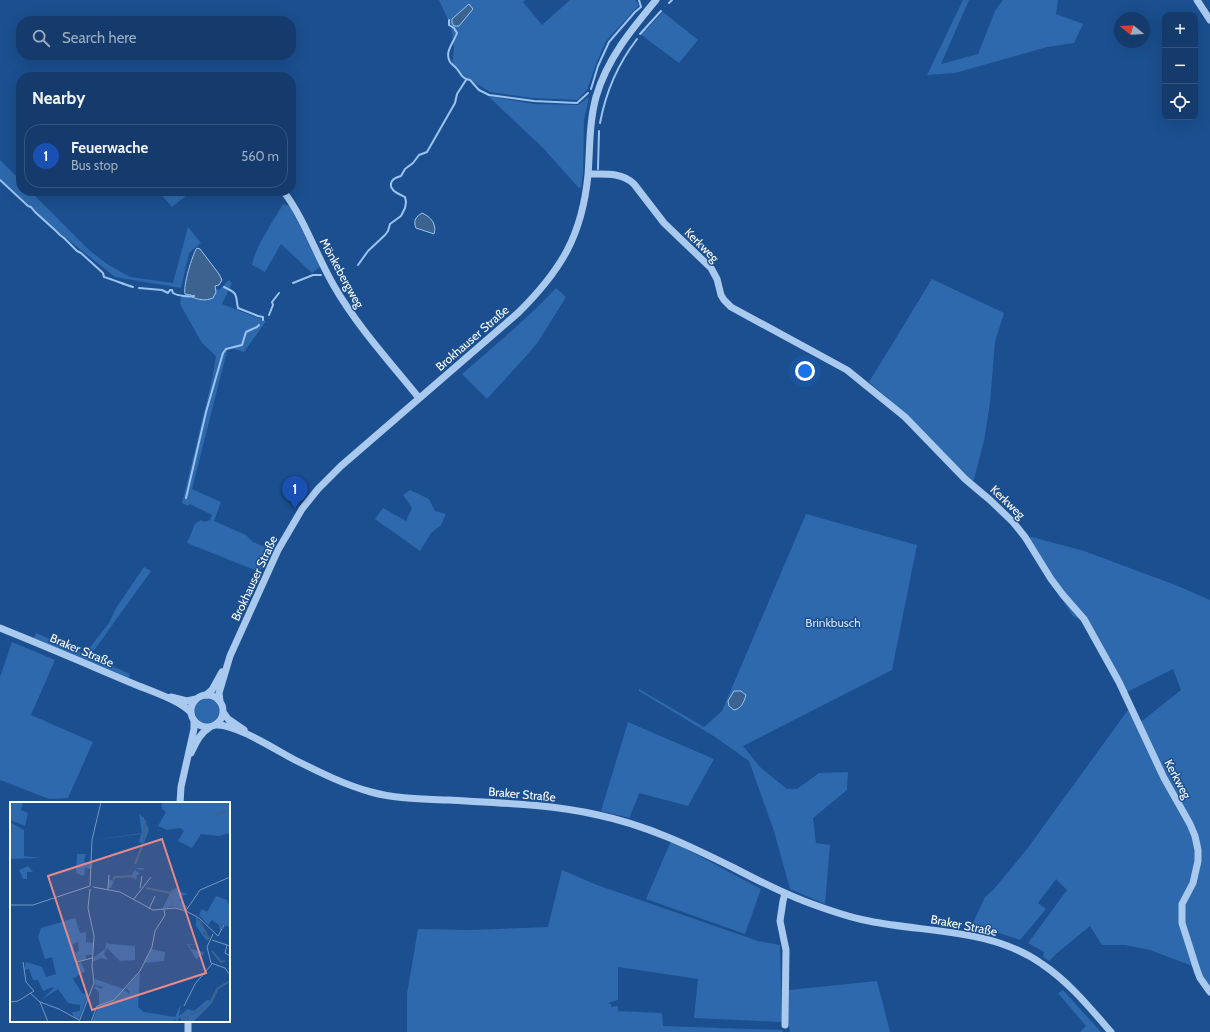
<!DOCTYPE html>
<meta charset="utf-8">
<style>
body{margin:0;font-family:Cabin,sans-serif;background:#1d4271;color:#f1f3f6}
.controls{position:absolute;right:12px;top:12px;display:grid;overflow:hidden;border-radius:8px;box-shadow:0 4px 16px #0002}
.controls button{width:36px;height:36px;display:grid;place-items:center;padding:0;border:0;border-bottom:1px solid #33557e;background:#143b6b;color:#f1f3f6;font:20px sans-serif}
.compass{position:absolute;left:1114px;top:12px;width:36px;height:36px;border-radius:50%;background:#143b6b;box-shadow:0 4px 16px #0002;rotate:288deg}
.you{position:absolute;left:805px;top:371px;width:14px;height:14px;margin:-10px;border:3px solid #fff;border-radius:50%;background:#1a73e8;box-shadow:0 0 0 6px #1a73e833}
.badge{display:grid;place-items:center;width:26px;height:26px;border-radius:50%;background:#8c9099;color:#fff;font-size:13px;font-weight:700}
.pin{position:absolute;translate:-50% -33px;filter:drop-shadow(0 1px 2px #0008)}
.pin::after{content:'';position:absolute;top:21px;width:14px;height:12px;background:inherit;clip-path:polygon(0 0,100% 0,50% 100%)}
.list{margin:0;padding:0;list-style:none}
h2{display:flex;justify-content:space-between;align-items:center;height:52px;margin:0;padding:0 16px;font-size:17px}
h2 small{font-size:13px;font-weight:400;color:#9dadc1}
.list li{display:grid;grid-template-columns:26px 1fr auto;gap:12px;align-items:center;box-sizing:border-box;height:64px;margin:0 8px 8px;padding:0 8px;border:1px solid #33557e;border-radius:16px}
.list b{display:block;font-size:15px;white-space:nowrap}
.list p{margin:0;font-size:13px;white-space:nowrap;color:#9dadc1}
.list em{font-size:13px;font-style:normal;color:#9dadc1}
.icon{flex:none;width:22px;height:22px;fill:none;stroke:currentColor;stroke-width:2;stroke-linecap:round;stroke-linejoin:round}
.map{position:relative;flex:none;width:1210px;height:1032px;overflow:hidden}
.search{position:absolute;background:#143b6b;box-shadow:0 4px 16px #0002;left:16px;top:16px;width:280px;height:44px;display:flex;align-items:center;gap:10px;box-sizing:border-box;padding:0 14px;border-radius:16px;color:#9dadc1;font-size:15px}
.panel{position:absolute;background:#143b6b;box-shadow:0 4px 16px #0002;left:16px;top:72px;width:280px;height:124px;border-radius:16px}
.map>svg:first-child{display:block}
</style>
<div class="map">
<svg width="1210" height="1032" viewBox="0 0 1210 1032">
<rect width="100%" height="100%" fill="#1b4f8f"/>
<path fill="#2e69ad" d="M439 0H525L523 2 542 25 570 0H635L639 5 606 41 596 64 587 90 577 100 532 98 490 92 461 74 452 65 454 48 451 26Z
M963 0H969L941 64 978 54 995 11 1003 0H1058L1056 14 1083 24 1074 43 1047 47 955 73 927 75Z
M663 12 698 40 679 63 640 34 645 29H647Z
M488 96 534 104 578 105 589 97 584 120 583 174 581 188 578 187 543 148Z
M0 160 21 181V191H30L89 250 107 264 130 277 173 283 188 227 201 243 189 253 181 288 115 277 37 215 0 180Z
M158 191H192L172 207Z
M283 204 290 206 320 267 312 273 281 244 265 272 252 265C255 247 274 220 283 204Z
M932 279 1004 313 995 342 990 403 984 441 974 479 971 483 890 400 869 382Z
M229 280 232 283 222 304 266 321 244 352 228 347 192 489 221 502 214 521 246 535 253 542 270 549 260 572 187 543 195 524 201 520 204 522 210 520 212 515 190 504 188 506 182 503 212 380 216 356 202 343 180 304 181 297 189 292 211 286 219 290Z
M556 288 566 297 538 342 527 355 487 399 462 374C494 346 527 319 556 288Z
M410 490 429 499 435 511 446 514 441 525 431 533 420 551 375 519 383 508 406 521 412 508 403 495Z
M806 514 917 545 892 670 743 746 760 767 787 789H797L819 773 848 772 847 790 813 818 816 843 830 845 825 904 790 889 774 831 749 761 715 737 639 691V689L704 727 722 711Z
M1032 537 1084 551 1178 586 1210 600V988L1196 968 1190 965 1150 950 1125 945H1102L1090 926 1056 954 1049 961 1043 957 1044 952 1028 943 1067 890 1056 879 1038 903 1046 909 1020 940 999 933 986 931V929L972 925 985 897 994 889 1027 849 1128 710 1137 725 1181 690 1173 669 1127 692 1091 625 1073 616 1035 558 1028 538Z
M144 567 151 571 90 656 130 674 129 678 34 638 36 633 85 654 109 623 116 608Z
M12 642 55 660 31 715 93 742 68 798 49 799 0 780V677Z
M195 711a12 12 0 1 1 24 0a12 12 0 1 1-24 0Z
M628 722 714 759 688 806 643 794 639 793C637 802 631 810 630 818L601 811Z
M671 841 761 889 745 934 646 899Z
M562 870 597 885 758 941 780 945 782 1022 694 1018 698 979 618 967V1000L608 1003 611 1004V1007L618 1006V1011L662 1013 663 1026 782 1030 783 1032H407V994L418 929 469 930 548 927Z
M877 981 890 1032H790L789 1027V990Z
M1063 990 1101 1032H1080L1086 1026 1058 993Z"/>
<path fill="#3c6290" stroke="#9cc4f0" d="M469 4 473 9 459 26H454L452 23V19Z
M422 213C431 217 437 224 434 234L416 228C413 220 416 217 422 213Z
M197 248 200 249 219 274 222 280 219 285 215 286 216 292 213 298C206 301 199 300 192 297L191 295 185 294C183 286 192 255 197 248Z
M734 691H741L746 695C744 702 741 709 734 710L729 706 728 701Z"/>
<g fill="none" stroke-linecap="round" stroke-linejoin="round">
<path stroke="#9cc4f0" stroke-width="2" d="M669 3 672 0
M449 20V25L454 28 457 33C454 42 444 52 450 62 452 65 455 66 457 69 461 74 462 79 470 80L479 90 489 95 534 101 577 103 588 93
M640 34 661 11
M591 89 598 66 609 42 635 12 641 7 639 0
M600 123C606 91 617 65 637 39
M598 169 599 131
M0 180 28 206 31 207 35 212 56 231 60 235 64 238 77 251 81 253 103 273 104 277C114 280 123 284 133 287
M358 265 368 251 385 235 388 231 390 224 401 216 405 208 406 202 405 197C399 194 387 190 392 181 394 178 397 177 401 176L405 169 413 163 419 155 427 152 455 103 457 94 466 80
M293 283 313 275H321
M224 287C239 294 235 294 238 308L258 316 263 317V320
M139 288 162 290 168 293 170 290H172L173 293C178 296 189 297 194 296
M269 315 273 305 272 302 279 293
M186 498 206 412 223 353 226 349 242 345 246 332 257 327 259 325"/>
<path stroke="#a9c9ee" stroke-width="7" d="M1197 0 1210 20
M588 174C604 174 622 172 634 184L664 223 711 268 717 279 721 295 724 300 731 307 847 370 905 417 965 479 990 500 1013 522 1025 537 1051 579 1063 595 1084 619 1119 682 1164 778 1190 824 1195 836 1198 850V861L1193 883 1182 904V923L1197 970 1200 978 1210 992
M284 192C305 220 316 255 334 286 357 326 390 362 419 398
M0 628C45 646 89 665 134 684 148 690 182 701 191 713
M191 711a16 16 0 1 1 32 0a16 16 0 1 1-32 0Z
M206 695 212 690 222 672
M171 697 187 701 196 699
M220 701 219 693 230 656 278 550 302 509 318 489 341 466 519 312C561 270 582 236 588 175 590 149 589 123 596 97 607 59 631 30 656 0
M223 712 228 719 244 730
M216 725C236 724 276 750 295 760 319 772 345 785 371 792 396 799 423 799 448 800 498 803 549 804 598 815 646 825 690 846 734 868 757 880 780 892 804 901 825 909 847 917 869 921 927 933 991 928 1042 964 1069 982 1090 1008 1111 1032
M191 753C196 743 200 733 209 728
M180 803 181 787 194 729V720
M188 1021V1032
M785 1025 786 950 780 921 783 901 785 893"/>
</g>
<g text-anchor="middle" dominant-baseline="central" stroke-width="3" stroke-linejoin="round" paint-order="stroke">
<g font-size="12" fill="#fff" stroke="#1b4f8f">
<text transform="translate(702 245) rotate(45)">Kerkweg</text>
<text transform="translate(342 273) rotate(61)">Mönkebergweg</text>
<text transform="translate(472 338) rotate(-41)">Brokhauser Straße</text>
<text transform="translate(1008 502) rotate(44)">Kerkweg</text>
<text transform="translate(254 578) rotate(-65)">Brokhauser Straße</text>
<text transform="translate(82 650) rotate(23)">Braker Straße</text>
<text transform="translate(1178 779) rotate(62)">Kerkweg</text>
<text transform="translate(522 794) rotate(5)">Braker Straße</text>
<text transform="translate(964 925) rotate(11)">Braker Straße</text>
</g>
<g font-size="12" fill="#cfe3fa" stroke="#1b4f8f">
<text x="833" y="622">Brinkbusch</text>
</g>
</g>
<g transform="translate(10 802)">
<rect width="220" height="220" fill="#1b4f8f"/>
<path d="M0 0H13L11 8 18 11 15 24 0 18ZM151 0H220V31L209 34 191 32 182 46 168 39 174 29 170 26 157 28 148 24 156 10 152 7ZM129 12 134 16 139 28 126 61 127 66H134L133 68 127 67 126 60 133 42 129 40 131 32 83 38 132 31ZM0 20 14 28V54L30 56 0 57ZM67 52H76L74 58 76 61H82L81 67 75 66 74 74 66 71ZM18 64 23 70H17V77H13L9 68ZM125 68 130 72 127 73 126 78 122 75 105 76 101 86H98L99 77 103 79V75L121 74ZM168 85 171 90 179 92 174 93 169 98 178 105 175 108 162 104 152 108 161 89ZM206 94 217 98 220 104V130L219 125 213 123 210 130 209 123 202 118 198 123 189 113 192 107 197 110ZM186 115 195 127 193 131 200 137 197 139 186 124ZM65 116 70 131 76 130V140L84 141 82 153H76V157L68 160 65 150 69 149 68 140 63 142 67 160 61 164 71 160 75 169 63 177 72 191 78 193 69 217 64 216 62 210 70 209V203L58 201 48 187 31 198 44 186 43 185 33 189 28 178H23L19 167 14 168 16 160 32 165 36 175 46 172 42 155 35 157 28 135 31 126ZM99 132 97 141 100 142 125 144V158L110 159 97 146 94 152 98 158 91 156 82 160 83 156 95 147ZM177 142 187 143H179L181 147 194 150 193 153 186 157ZM141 147 155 150 154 159 134 161ZM130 170 128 205 134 210 165 215 171 202 169 214 178 207 184 209 197 198 201 199 207 186 214 181 219 180 209 186 202 201 183 220H172L170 215 167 220 165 217 162 220H82L89 203V190L84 186 85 184 92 187 93 185 85 183V177L114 187 119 192 120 190 116 186Z" fill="#2e69ad"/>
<path fill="none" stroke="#3c6290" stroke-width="2" d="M205 13 219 8M133 41 135 18M125 62 133 42M104 75 121 74 126 77M136 86 160 91 166 87M160 92 163 105M189 118 199 137M202 149 211 160 215 159M173 217 192 207 201 199 207 187 220 179"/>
<path fill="none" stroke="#7695bc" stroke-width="1" d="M80 84 82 38 91 0M83 85 110 90 143 108 165 106 176 109 189 116 208 134 214 123M130 86 132 74M98 87 99 73M123 98 141 75M0 103H23L80 84M139 107 145 94M175 110 190 88 220 75M203 132 197 145 201 161 215 166 220 173M202 138 220 144M217 143 215 151 220 154M67 160 82 156M20 191 30 200 49 207 69 218M0 200 8 199 24 189 16 180 13 160M30 200 38 220M174 204 185 182 202 162M69 220 84 181 82 164 84 134 78 106 80 87M81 220 87 204 104 198 130 169 142 145 145 129 155 113 154 108"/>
<path fill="#e88989" fill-opacity="0.15" stroke="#e88989" stroke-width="2" d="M152 37 196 171 82 208 38 74Z"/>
<rect width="220" height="220" fill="none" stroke="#fff" stroke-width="2"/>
</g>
</svg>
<div class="controls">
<button>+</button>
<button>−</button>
<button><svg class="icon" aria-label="locate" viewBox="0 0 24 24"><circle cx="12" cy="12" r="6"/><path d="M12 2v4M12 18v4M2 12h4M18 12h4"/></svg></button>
</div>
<svg class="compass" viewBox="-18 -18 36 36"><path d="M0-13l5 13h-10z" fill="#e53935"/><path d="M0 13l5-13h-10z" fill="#9dadc1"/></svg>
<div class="you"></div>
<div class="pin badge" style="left:295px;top:509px;background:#1a4fb4">1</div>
<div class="search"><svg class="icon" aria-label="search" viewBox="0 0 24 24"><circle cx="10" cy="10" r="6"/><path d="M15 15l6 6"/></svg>Search here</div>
<section class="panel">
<h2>Nearby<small></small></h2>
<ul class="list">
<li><span class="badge" style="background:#1a4fb4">1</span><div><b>Feuerwache</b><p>Bus stop</p></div><em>560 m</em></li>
</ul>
</section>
</div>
